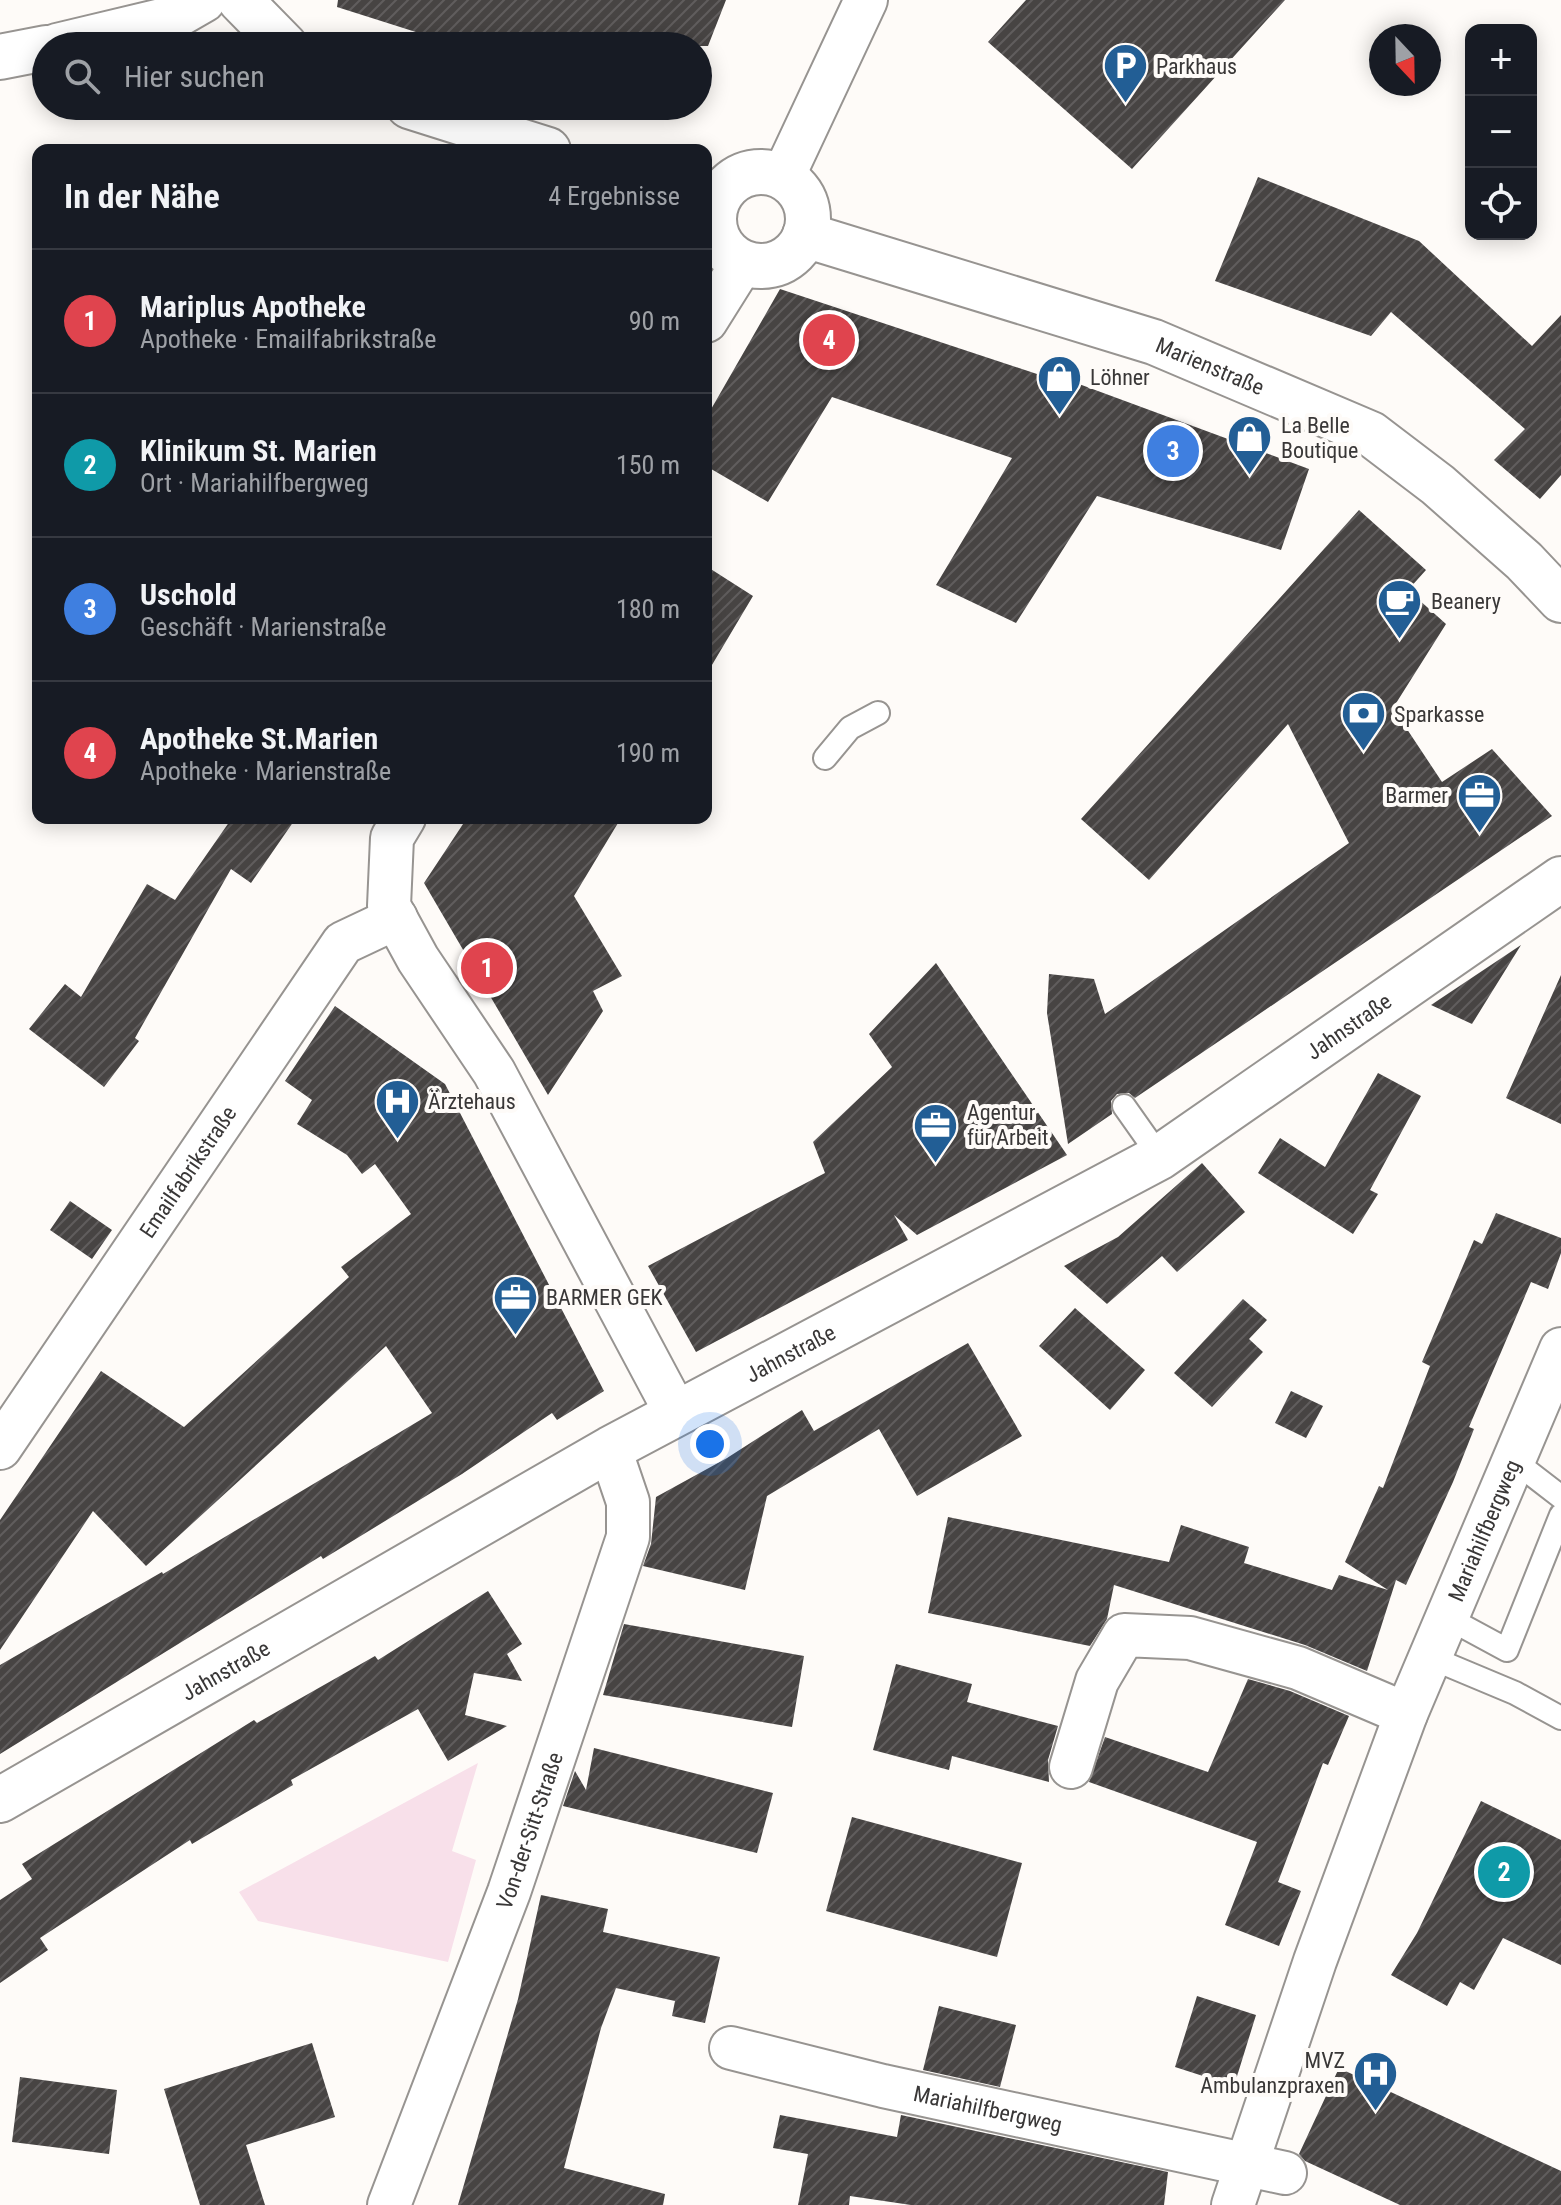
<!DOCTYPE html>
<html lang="de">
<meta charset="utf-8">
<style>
body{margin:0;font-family:"Roboto Condensed",sans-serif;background:#20242c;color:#f1f3f6}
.controls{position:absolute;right:24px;top:24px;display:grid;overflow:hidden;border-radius:16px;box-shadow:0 4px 20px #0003}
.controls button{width:72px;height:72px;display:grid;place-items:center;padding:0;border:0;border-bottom:2px solid #363941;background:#171b24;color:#f1f3f6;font:40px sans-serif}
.compass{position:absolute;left:1369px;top:24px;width:72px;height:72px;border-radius:50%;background:#171b24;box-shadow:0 4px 20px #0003;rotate:158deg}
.you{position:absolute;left:710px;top:1444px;width:28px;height:28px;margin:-20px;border:6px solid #fff;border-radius:50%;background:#1a73e8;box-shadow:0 0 0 12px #1a73e833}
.badge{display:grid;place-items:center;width:52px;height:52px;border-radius:50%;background:#94b0ca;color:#fff;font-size:26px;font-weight:700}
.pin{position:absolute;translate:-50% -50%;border:4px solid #fff;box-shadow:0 2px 8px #0006}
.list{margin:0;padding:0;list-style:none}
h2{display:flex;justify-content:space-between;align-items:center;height:104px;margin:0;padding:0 32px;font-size:34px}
h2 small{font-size:26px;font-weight:400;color:#9ea1a6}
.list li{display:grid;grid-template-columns:52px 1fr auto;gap:24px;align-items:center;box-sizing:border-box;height:144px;padding:0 32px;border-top:2px solid #363941}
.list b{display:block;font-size:30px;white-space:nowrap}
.list p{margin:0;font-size:26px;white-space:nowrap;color:#9ea1a6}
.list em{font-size:26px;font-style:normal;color:#9ea1a6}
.icon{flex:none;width:44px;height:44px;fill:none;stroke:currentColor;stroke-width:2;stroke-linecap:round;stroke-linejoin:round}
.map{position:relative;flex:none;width:1561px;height:2205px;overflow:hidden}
.search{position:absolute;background:#171b24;box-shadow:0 4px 20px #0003;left:32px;top:32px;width:680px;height:88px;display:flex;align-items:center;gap:20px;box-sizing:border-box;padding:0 28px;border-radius:44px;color:#9ea1a6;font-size:30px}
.panel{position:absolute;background:#171b24;box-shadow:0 4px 20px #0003;left:32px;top:144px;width:680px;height:680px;border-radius:16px}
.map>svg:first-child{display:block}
</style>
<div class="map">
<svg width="1561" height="2205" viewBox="0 0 1561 2205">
<defs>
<pattern id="building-hatch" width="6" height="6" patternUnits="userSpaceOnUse" patternTransform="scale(2)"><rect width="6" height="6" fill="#474443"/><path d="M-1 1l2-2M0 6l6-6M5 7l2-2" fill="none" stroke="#605d5d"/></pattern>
</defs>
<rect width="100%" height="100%" fill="#fefbf8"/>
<path fill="#f8e0ea" d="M478 1763 452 1851 476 1860 448 1962 258 1921 239 1892Z"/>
<path fill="url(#building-hatch)" d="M338 0H726L708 46H460L337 7Z
M1026 0H1285L1132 169 988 42Z
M1258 177 1419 241 1532 346 1561 315V475L1540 499 1494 460 1525 429 1391 312 1371 336 1215 281Z
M780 289 1058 381 1060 377 1309 469 1281 550 1097 496 1016 623 936 585 1012 458 832 397 768 502 706 466V418Z
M1359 510 1426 570 1408 590 1446 624 1393 708 1442 782 1492 749 1552 816 1135 1098 1129 1093 1117 1094 1111 1101 1112 1114 1068 1144 1047 1013 1049 974 1094 979 1105 1014 1349 843 1288 724 1149 880 1081 819Z
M706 566 753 596 706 675Z
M232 818H296L251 883 231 869 135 1038 139 1041 104 1087 29 1029 65 984 81 997 147 884 175 900Z
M467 818H621L574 896 622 976 593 991 603 1011 548 1095 424 883Z
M1521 945 1472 1024 1431 1005Z
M936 963 1067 1155 917 1235 894 1215 908 1240 696 1352 648 1266 825 1173 813 1142 892 1067 869 1034Z
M1561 975V1124L1506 1098Z
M335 1006 445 1084 604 1391 557 1420 552 1413 462 1474 323 1559 321 1556 0 1754V1665L162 1572 163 1574 432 1413 386 1346 146 1566 93 1511 0 1650V1520L101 1371 184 1427 349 1277 341 1267 411 1214 375 1164 362 1174 347 1155 297 1124 312 1100 285 1081Z
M1378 1073 1421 1096 1370 1190 1378 1194 1353 1234 1258 1173 1280 1138 1325 1167Z
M1202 1163 1245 1212 1177 1272 1162 1256 1107 1304 1064 1266 1118 1237Z
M70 1201 112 1230 92 1259 50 1230Z
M1496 1213 1561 1238V1253L1548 1289 1531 1282 1469 1427 1474 1429 1453 1482 1406 1585 1396 1580 1367 1671 1305 1645 1114 1585 1107 1619 1090 1646 928 1613 948 1517 1169 1562 1181 1525 1249 1547 1244 1563 1332 1590 1339 1575 1388 1590 1345 1562 1379 1486 1383 1488 1430 1366 1422 1362 1474 1240 1482 1244Z
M1243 1299 1267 1320 1249 1339 1263 1352 1212 1407 1174 1373Z
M1075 1308 1145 1370 1110 1410 1039 1346Z
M968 1343 1022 1436 917 1496 879 1429 767 1496 745 1590 643 1566 651 1544 656 1497 727 1458 802 1410 814 1431Z
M1291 1391 1323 1406 1306 1438 1275 1423Z
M488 1591 522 1644 507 1654 522 1681 474 1673 465 1715 507 1726 448 1761 418 1709 291 1780 293 1785 192 1844 190 1840 40 1938 48 1950 0 1983V1900L32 1879 22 1864 254 1720 257 1723 375 1656 378 1660Z
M624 1624 804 1656 792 1727 603 1695Z
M896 1664 972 1684 967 1702 1058 1726 1048 1760 1049 1782 952 1756 949 1770 873 1750Z
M1248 1679 1290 1691 1349 1716 1328 1765 1323 1763 1278 1882 1301 1891 1279 1946 1225 1925 1257 1842 1089 1782 1105 1737 1208 1772Z
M594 1748 773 1793 757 1853 563 1806 575 1771 586 1790Z
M1481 1801 1561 1840V1965L1503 1938 1474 1990 1460 1982 1447 2006 1391 1975 1417 1933Z
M852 1817 1022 1863 997 1957 826 1911Z
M541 1895 608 1909 603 1932 720 1957 705 2023 672 2016 675 2001 616 1988 601 2028 564 2168 665 2194 663 2205H458L518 1999Z
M1197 1996 1256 2015 1234 2086 1175 2067Z
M939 2006 1016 2025 1000 2087 923 2070Z
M312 2043 335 2117 246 2145 265 2205H200L164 2089Z
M1339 2068 1561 2171V2205H1400L1305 2161 1299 2154Z
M20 2077 117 2090 109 2154 12 2142Z
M780 2115 897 2137 901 2115 1168 2172 1164 2205H911L850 2196 849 2205H798L808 2154 773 2148Z"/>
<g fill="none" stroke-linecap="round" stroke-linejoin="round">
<defs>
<path id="lane" d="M825 758 850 728 878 713
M1124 1106 1160 1157
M1513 1460 1561 1497
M1446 1617 1507 1650 1561 1515
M1429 1657 1515 1693 1561 1718"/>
<g id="street">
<path d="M783 177 866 0"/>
<path d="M706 321 743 262"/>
<path d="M404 818 392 838 389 906 418 959 494 1072 676 1413"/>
<path id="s1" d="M0 1448 343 943 396 918"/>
<path d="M1071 1767 1097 1681 1124 1635 1190 1638 1298 1668 1406 1714"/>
<path id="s2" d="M731 2048 883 2086 1285 2173"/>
<path id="s3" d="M389 2205 509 1892 628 1537V1502L610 1449"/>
<path id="s4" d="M1233 2205 1315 1961 1406 1714 1561 1349"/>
</g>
<g id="secondary">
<path d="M240 0 285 46"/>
<path d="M57 46 170 19 203 0"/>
<path d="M0 57 46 48"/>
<path d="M409 106 548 150"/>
<circle cx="761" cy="219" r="47"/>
<path id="s5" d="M805 235 1154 342 1371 434 1438 485 1524 561 1561 600"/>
<path id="s6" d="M0 1800 610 1449 1160 1157 1561 879"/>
</g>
</defs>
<use href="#lane" stroke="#979491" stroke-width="26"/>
<use href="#street" stroke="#979491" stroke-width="46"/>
<use href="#secondary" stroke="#979491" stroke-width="48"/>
<use href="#lane" stroke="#fff" stroke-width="22"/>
<use href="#street" stroke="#fff" stroke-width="42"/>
<use href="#secondary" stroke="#fff" stroke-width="44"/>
</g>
<defs>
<symbol id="parking-pin" viewBox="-11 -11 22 30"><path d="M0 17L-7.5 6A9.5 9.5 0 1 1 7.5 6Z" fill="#225e95" stroke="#fefbf8"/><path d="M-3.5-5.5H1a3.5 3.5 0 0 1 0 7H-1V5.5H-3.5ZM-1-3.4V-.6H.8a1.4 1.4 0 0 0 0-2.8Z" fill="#fff"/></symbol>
<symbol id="shop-pin" viewBox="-11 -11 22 30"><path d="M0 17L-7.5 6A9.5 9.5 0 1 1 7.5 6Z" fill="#225e95" stroke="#fefbf8"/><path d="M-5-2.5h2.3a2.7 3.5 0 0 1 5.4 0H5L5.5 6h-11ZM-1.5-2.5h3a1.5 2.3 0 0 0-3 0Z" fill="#fff"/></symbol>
<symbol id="cafe-pin" viewBox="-11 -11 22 30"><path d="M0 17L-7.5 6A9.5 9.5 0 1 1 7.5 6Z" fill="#225e95" stroke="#fefbf8"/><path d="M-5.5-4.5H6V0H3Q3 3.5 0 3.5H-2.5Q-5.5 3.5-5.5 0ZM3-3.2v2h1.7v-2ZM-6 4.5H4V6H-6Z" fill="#fff"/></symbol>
<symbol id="bank-pin" viewBox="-11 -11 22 30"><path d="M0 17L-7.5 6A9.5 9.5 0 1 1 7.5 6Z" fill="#225e95" stroke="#fefbf8"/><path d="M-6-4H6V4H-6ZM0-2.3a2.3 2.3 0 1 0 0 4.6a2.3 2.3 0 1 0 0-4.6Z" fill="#fff"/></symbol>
<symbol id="office-pin" viewBox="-11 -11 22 30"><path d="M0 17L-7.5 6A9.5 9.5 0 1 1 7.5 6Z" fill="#225e95" stroke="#fefbf8"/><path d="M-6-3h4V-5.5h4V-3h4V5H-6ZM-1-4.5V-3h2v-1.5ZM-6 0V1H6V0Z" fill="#fff"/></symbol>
<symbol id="hospital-pin" viewBox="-11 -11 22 30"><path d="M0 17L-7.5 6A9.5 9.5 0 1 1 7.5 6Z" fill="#225e95" stroke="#fefbf8"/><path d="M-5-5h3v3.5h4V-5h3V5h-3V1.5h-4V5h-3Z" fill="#fff"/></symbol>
</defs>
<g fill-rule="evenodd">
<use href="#parking-pin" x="1100" y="40" width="51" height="69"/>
<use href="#shop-pin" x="1034" y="352" width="51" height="69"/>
<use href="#shop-pin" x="1224" y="412" width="51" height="69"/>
<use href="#cafe-pin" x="1374" y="576" width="51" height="69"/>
<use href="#bank-pin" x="1338" y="688" width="51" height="69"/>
<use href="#office-pin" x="1454" y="770" width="51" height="69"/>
<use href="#hospital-pin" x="372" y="1076" width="51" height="69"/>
<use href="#office-pin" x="910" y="1100" width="51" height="69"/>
<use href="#office-pin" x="490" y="1272" width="51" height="69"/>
<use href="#hospital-pin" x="1350" y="2048" width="51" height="69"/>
</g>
<g text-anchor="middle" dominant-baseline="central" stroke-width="8" stroke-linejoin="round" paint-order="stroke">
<g font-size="22" fill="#393737" stroke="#fefbf8" text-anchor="start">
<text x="1156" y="66">Parkhaus</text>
<text x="1090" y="377">Löhner</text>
<text x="1281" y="425">La Belle<tspan x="1281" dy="25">Boutique</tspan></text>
<text x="1431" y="601">Beanery</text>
<text x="1394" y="714">Sparkasse</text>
<text x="1448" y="795" text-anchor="end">Barmer</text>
<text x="428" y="1101">Ärztehaus</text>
<text x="967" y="1112">Agentur<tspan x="967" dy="25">für Arbeit</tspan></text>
<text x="546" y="1297">BARMER GEK</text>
<text x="1345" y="2060" text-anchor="end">MVZ<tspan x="1345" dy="25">Ambulanzpraxen</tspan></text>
</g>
<g font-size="22" fill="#393737" stroke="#fefbf8">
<text stroke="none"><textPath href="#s5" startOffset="426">Marienstraße</textPath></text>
<text stroke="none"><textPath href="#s6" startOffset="1556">Jahnstraße</textPath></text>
<text stroke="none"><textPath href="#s1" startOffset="334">Emailfabrikstraße</textPath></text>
<text stroke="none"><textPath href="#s6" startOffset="908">Jahnstraße</textPath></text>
<text stroke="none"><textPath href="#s4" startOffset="720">Mariahilfbergweg</textPath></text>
<text stroke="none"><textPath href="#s6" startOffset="260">Jahnstraße</textPath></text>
<text stroke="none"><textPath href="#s3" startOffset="400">Von-der-Sitt-Straße</textPath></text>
<text stroke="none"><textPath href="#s2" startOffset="264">Mariahilfbergweg</textPath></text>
</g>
</g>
</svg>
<div class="controls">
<button>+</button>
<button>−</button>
<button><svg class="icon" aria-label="locate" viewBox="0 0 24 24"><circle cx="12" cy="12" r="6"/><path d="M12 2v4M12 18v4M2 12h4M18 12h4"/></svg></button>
</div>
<svg class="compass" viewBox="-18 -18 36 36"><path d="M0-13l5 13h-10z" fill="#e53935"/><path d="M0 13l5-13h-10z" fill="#9ea1a6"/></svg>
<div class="you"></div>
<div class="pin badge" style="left:487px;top:968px;background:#e0444e">1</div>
<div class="pin badge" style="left:1504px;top:1872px;background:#0f9aa8">2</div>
<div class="pin badge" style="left:1173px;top:451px;background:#3f7fe0">3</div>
<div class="pin badge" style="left:829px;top:340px;background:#e0444e">4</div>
<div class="search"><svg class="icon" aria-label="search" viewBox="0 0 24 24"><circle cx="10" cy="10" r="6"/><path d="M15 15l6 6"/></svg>Hier suchen</div>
<section class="panel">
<h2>In der Nähe<small>4 Ergebnisse</small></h2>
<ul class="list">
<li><span class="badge" style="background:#e0444e">1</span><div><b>Mariplus Apotheke</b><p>Apotheke · Emailfabrikstraße</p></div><em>90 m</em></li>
<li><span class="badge" style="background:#0f9aa8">2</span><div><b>Klinikum St. Marien</b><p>Ort · Mariahilfbergweg</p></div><em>150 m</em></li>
<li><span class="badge" style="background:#3f7fe0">3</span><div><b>Uschold</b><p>Geschäft · Marienstraße</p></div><em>180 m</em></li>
<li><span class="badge" style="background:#e0444e">4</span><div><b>Apotheke St.Marien</b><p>Apotheke · Marienstraße</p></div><em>190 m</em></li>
</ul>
</section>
</div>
